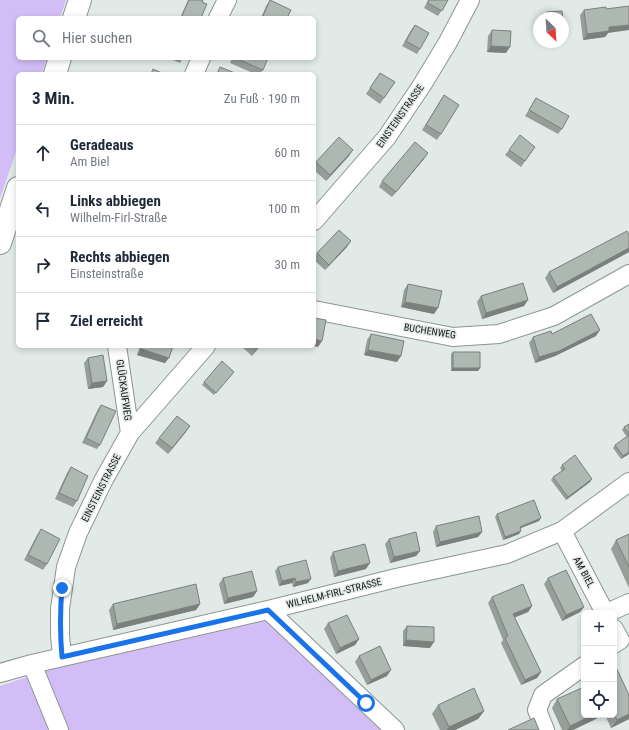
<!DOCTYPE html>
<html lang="de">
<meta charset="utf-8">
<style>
body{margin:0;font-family:"Roboto Condensed",sans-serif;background:#f6f6f7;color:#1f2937}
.controls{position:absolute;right:12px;bottom:12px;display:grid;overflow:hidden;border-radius:6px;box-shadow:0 2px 6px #0003}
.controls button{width:36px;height:36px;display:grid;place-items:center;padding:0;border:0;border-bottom:1px solid #e0e1e3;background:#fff;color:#1f2937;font:20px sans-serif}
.compass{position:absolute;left:533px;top:12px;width:36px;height:36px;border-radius:50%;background:#fff;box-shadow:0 2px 6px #0003;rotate:155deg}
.stop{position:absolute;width:12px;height:12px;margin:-9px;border:3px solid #1a73e8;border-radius:50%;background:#fff}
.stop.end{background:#1a73e8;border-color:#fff;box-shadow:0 1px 4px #0008}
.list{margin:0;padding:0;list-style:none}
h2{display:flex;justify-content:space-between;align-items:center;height:52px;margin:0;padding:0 16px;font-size:17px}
h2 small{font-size:13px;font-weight:400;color:#747a83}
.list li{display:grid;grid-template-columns:26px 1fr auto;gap:12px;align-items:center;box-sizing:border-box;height:56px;padding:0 16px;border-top:1px solid #e0e1e3}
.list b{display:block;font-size:15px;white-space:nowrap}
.list p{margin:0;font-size:13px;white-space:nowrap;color:#747a83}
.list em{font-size:13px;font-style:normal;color:#747a83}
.icon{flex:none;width:22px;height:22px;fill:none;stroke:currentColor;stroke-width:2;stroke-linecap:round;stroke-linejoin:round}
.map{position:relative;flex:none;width:629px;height:730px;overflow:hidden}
.search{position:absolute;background:#fff;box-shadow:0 2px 6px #0003;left:16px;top:16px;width:300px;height:44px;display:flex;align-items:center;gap:10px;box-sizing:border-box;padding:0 14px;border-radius:6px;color:#747a83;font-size:15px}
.panel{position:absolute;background:#fff;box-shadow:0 2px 6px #0003;left:16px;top:72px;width:300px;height:276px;border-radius:6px}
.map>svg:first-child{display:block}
</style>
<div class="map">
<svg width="629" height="730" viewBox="0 0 629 730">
<rect width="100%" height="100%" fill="#e1eae6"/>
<path fill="#d3bdf7" d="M0 0H66L60 18H18V58H47L42 74H18V146L0 198Z
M268 617 386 730H0V686L51 669 158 641Z"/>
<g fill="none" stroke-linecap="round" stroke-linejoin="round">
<defs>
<path id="minor" d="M218 18 227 0
M194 74 201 58
M314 221 387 137 422 85 448 42 470 0
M314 310 453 337 499 334 554 316 629 274
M117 346 130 433
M562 531 605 613
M268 610 395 730
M607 613 629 603
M614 629 620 640 614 644
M62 657 60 635V609L66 567 78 533 103 481 130 433 206 346
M32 664 59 730
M0 673 32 664 268 610 396 578 507 554 562 531 629 482
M545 730 537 710 543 695 584 666"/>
<path id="major" d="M74 18 80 0
M55 74 60 58
M0 243 18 188"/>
</defs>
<use href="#minor" stroke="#8d9691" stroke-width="20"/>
<use href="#major" stroke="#8d9691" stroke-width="24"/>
<use href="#minor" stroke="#fff" stroke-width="18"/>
<use href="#major" stroke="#fff" stroke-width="22"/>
</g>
<path fill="#969e9a" d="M188 0H203L202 2 201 18H180Z
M270 0 287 18H261L266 6Z
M428 0H448L438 16 424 8Z
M584 10 608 33 605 37 583 40 580 15Z
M547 12 563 18H543Z
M415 25 420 49 417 54 402 46 411 30Z
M492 30 506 53 487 52 488 36Z
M168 58H183L180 63Z
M232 58H268L263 70 260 74H255L230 63Z
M380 73 395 82 380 104 366 94Z
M444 95 441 134 437 140 422 130Z
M536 98 562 129 558 134 525 116Z
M535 147 521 167 505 155 509 150Z
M349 156 326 181 314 170V165L316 162Z
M424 159 392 197 379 187 382 181Z
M629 235V252L553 293 545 278 549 272Z
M347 247 325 270 314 260V257L317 253Z
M408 284 434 314 401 307 404 290Z
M481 296 524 306 482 319 477 302Z
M371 334 397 362 364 355 367 340Z
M552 334 596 336 555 356 535 363 529 343 533 337Z
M140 346H173L165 363 137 355Z
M241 346H260L252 356Z
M453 352 480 368 478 371H451V354Z
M88 358 107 381 103 387 88 389 84 363Z
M232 374 214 395 202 385 204 382Z
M101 405 100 445 97 449 82 443 98 409Z
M629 424V454L621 459 613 448 615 445 627 437 622 430 624 427Z
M190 426 168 454 155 443 159 438Z
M562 465 592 479 590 482 566 500 551 480 553 477 562 471 560 468Z
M71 467 77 501 73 507 55 499 67 473Z
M497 514 539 521 521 528 519 534 503 540 495 517Z
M436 526 482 532 478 537 436 547 433 532Z
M41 529 47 564 43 570 24 560 37 535Z
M629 534V588L611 549 616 540Z
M389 539 420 551 416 556 390 563 385 544Z
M333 552 366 569 334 577 330 558Z
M278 567 308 583 293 587 292 583 279 586 275 571Z
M223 578 257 591 253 597 224 604 219 584Z
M548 578 584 607 580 612 562 621 544 584Z
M492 597 532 606 528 612 514 617 541 672 537 678 521 685 501 643 503 640 488 603Z
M113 604H200L196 610 113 630 109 610Z
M328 623 359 639 355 645 336 654 324 629Z
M407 626 430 648 403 646V631Z
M359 656 387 676 367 685 355 662Z
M614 663 629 719 611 728 605 715H614Z
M557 699 604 715 573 730H562L552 708Z
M438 705 484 711 478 719 455 730H440L432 714Z"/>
<path fill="#7a817d" d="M629 25V30L608 33 605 37 583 40 587 34 609 27Z
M491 46 510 47 506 53 487 52Z
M353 150 349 156 326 181 330 175Z
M428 153 424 159 392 197 396 192Z
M351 241 347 247 325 270 329 265Z
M629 248V252L553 293 557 287Z
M528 300 524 306 482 319 486 313Z
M405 302 438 308 434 314 401 307Z
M600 330 596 336 555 356 535 363 539 357Z
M314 339 322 341 318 347 314 346Z
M259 346H260L252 356 256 350Z
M141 349 169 358 165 363 137 355Z
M368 350 401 356 397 362 364 355Z
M453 368H480L478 371H451Z
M107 381 103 387 88 389 92 383Z
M190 426 186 432 168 454 172 448Z
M629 452V454L621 459 623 456Z
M592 479 590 482 566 500 568 497Z
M541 518 539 521 518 529 520 527Z
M521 531 519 534 503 540 505 537Z
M482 532 478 537 436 547 440 542Z
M420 551 416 556 390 563 394 557Z
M370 563 366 569 334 577 338 571Z
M295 578 292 583 279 586 282 581Z
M311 579 308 583 293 587 296 582Z
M257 591 253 597 224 604 228 598Z
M200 604 196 610 113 630 117 624Z
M532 606 528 612 509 620 513 614Z
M584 607 580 612 562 621 566 615Z
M359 639 355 645 336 654 340 648Z
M406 640 434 642 430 648 403 646Z
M391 670 387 676 367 685 371 680Z
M541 672 537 678 521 685 525 680Z
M484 711 478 719 455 730H447L449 727Z
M629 714V719L611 728 617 720Z
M593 715H604L573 730H567L570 726Z"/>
<path fill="#aeb8b3" stroke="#7a817d" d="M189 0H203L202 2 207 4 201 18H181Z
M270 0 291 10 287 18H262Z
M429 0H448L442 11 428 3Z
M629 6V25L609 27V31L587 34 584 10 606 7V9Z
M562 11 563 18H547V12Z
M563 21 564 35H563Z
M415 25 429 33 420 49 406 41Z
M492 30 511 31 510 47 491 46Z
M235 58H268L263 70Z
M220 67 235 73V74H217Z
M153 69 164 74H151Z
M380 73 395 82 384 98 370 88Z
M444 95 459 105 441 134 426 125Z
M536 98 569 116 562 129 529 110Z
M520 135 535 147 525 161 509 150Z
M339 137 353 150 330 175 316 162Z
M415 142 428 153 396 192 382 181Z
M339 230 351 241 329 265 317 253Z
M627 231 629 235V248L557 287 549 272Z
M523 283 528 300 486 313 481 296Z
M408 284 442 291 438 308 405 302Z
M591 314 600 330 559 351 539 357 533 337 551 331 552 334Z
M314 318 326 320 322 341 314 339Z
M371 334 404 341 401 356 368 350Z
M142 346H173L169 358 141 349Z
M251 346H259L256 350Z
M453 352H480V368H453Z
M103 355 107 381 92 383 88 358Z
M222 361 234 372 216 393 204 382Z
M101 405 116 411 100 445 86 438Z
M177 416 190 426 172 448 159 438Z
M629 424V434L624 427Z
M629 435V452L623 456 615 445Z
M575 455 592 479 568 497 553 477 565 469 562 465Z
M71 467 88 476 77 501 59 493Z
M534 500 541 518 520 527 521 531 505 537 497 514Z
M479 516 482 532 440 542 436 526Z
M41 529 60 539 47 564 28 555Z
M416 532 420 551 394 557 389 539Z
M629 534V567L616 540Z
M365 544 370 563 338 571 333 552Z
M306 560 311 579 296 582 295 578 282 581 278 567Z
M566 570 584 607 566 615 548 578Z
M252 571 257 591 228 598 223 578Z
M196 584 200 604 117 624 113 604Z
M523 584 532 606 513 614 541 672 525 680 505 638 508 636 492 597Z
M347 615 359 639 340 648 328 623Z
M407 626 434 627V642L406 640Z
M380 646 391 670 371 680 359 656Z
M614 663 629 695V714L617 720 614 714Z
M584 687V715H593L570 726 557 699Z
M474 688 484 711 449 727 438 705Z
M534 718 539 730H508Z"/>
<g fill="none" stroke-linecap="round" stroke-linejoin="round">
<path stroke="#1a73e8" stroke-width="5" d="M62 588C60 611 60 634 62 657L268 610 366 703"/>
</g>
<g text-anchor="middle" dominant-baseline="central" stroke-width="3" stroke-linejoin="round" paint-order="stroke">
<g font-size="10" fill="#151817" stroke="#e1eae6">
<text transform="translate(400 116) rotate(-55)">EINSTEINSTRASSE</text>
<text transform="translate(430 331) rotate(9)">BUCHENWEG</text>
<text transform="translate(124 390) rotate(82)">GLÜCKAUFWEG</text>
<text transform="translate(101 488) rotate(-63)">EINSTEINSTRASSE</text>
<text transform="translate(584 572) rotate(62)">AM BIEL</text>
<text transform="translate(334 593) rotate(-14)">WILHELM-FIRL-STRASSE</text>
</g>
</g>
</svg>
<div class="controls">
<button>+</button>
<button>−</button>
<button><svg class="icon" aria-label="locate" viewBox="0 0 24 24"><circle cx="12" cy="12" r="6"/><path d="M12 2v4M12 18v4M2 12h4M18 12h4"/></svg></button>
</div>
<svg class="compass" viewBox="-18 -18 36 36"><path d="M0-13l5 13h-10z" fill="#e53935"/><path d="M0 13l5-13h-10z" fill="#747a83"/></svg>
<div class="stop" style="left:366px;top:703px"></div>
<div class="stop end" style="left:62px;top:588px"></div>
<div class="search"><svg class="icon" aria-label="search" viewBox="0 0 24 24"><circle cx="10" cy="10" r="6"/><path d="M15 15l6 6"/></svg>Hier suchen</div>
<section class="panel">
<h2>3 Min.<small>Zu Fuß · 190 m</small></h2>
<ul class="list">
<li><svg class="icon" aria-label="ahead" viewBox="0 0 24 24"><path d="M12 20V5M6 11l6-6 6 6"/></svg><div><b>Geradeaus</b><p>Am Biel</p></div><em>60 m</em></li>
<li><svg class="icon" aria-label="left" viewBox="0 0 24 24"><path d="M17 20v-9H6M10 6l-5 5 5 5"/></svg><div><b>Links abbiegen</b><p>Wilhelm-Firl-Straße</p></div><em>100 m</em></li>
<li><svg class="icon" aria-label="right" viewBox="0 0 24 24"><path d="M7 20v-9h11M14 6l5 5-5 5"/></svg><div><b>Rechts abbiegen</b><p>Einsteinstraße</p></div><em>30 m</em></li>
<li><svg class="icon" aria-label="arrive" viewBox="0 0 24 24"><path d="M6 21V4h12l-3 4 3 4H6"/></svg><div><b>Ziel erreicht</b></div></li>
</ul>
</section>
</div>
